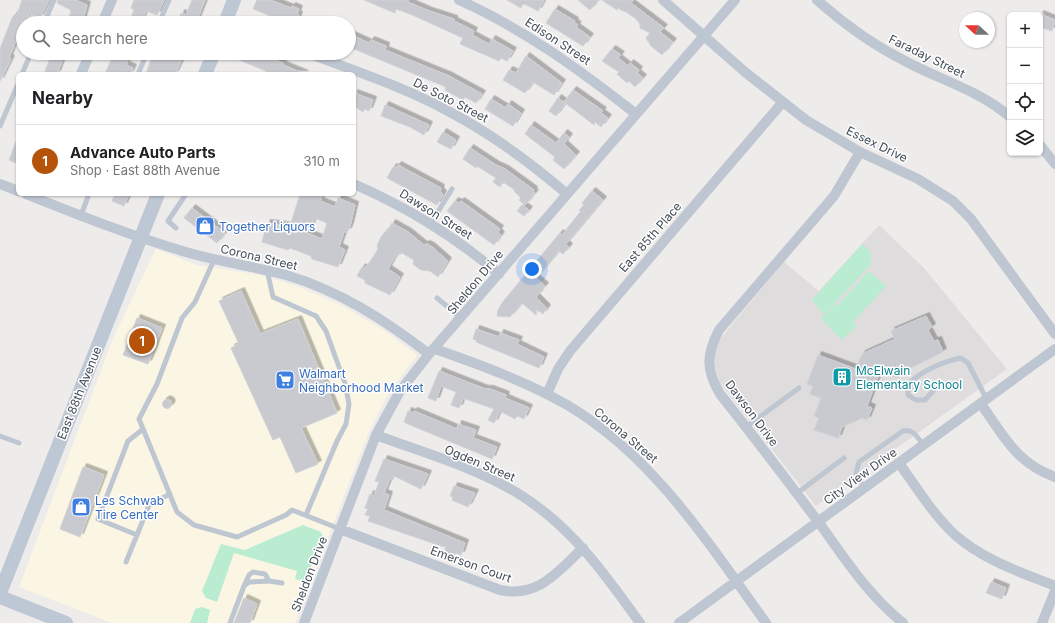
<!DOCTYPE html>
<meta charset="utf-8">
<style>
body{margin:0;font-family:Inter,sans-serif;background:#f2f2f2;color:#202124}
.controls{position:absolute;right:12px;top:12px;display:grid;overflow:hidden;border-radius:6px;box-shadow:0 1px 3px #0004}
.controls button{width:36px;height:36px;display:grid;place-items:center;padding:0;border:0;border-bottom:1px solid #e0e0e0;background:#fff;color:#202124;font:20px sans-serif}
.compass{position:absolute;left:959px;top:12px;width:36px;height:36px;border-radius:50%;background:#fff;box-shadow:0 1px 3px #0004;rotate:291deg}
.you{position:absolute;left:532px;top:269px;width:14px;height:14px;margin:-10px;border:3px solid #fff;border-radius:50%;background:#1a73e8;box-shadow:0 0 0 6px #1a73e833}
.badge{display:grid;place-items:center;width:26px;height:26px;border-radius:50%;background:#b45309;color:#fff;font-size:13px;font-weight:700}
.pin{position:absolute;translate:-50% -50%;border:2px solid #fff;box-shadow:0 1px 4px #0006}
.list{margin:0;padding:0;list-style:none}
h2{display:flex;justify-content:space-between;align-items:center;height:52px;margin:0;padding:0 16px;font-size:17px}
h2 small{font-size:13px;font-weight:400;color:#757577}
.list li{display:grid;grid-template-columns:26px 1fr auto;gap:12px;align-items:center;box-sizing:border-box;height:72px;padding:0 16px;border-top:1px solid #e0e0e0}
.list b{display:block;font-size:15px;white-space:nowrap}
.list p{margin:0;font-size:13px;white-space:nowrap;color:#757577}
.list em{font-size:13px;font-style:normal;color:#757577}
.icon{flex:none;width:22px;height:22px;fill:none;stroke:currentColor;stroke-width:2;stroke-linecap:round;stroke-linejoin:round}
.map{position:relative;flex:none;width:1055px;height:623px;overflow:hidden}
.search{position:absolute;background:#fff;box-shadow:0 1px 3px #0004;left:16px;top:16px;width:340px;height:44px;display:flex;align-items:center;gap:10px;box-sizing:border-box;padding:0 14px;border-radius:22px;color:#757577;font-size:15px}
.panel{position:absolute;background:#fff;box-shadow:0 1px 3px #0004;left:16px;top:72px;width:340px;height:124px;border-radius:6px}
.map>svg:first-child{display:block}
</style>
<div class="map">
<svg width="1055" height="623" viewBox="0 0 1055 623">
<defs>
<filter id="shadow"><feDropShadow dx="3.5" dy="-3.5" stdDeviation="0" flood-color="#0004"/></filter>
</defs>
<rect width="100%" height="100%" fill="#eeebeb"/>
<path fill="#fbf6e3" d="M156 249 197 265 261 275 302 288 341 305 385 331 417 355 388 394 368 434 295 623H112L19 587 114 336Z"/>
<path fill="#dfdcdd" d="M879 225 924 268 1007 369 816 506 720 383 715 367 714 353 720 339 784 262 819 291Z"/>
<path fill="#b9ecd1" d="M862 244 871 252V264L824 315 812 300Z
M869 271 886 286 853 322 857 326 842 340 821 319 835 304 837 306Z
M303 525 321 532 323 537 305 582 295 579 297 571 234 553 217 602 206 598 202 591 221 544 245 550Z
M202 607 210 610 207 623H190L195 609Z"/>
<path fill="#c8cad0" stroke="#cfd1d7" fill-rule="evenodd" filter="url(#shadow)" d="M22 0H49L40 18 29 14 27 20 25 19 23 23 9 58 11 59 0 81V49L12 18 15 14 17 15Z
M58 0H75L87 5 82 23H68L71 10 57 3Z
M134 0H164L157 15 146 11 140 23H129L134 10 131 8Z
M192 0H205L196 23H178L181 13 186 15Z
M257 0H270L291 8 292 6 299 9 297 14 299 15 296 23H288L253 9Z
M364 0H408V2L429 11 454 19V21L474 31 472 35 489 44 492 39 513 51 507 61 501 58 499 61 460 44 463 38 410 14 396 9 395 13Z
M507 0H544L538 11 523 3 521 8Z
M578 0H598L590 10Z
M602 0H633L631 3 664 28 660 32 673 42 662 55 651 46 646 38 650 33 640 28V24L636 19 625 11V12L618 8 617 10Z
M555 9 575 21 574 23 578 25 576 27 590 37 583 46 546 23Z
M1040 14 1055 20 1052 31 1040 27Z
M349 34 369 43 371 40 386 46 385 50 449 76 482 94 476 103 465 97 463 100 445 90 446 87 349 47Z
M612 49 621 55 618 58 628 66 630 63 639 70 637 73 643 78 635 87 629 81 627 83 617 74 619 72 602 61Z
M52 53H65L57 74H44Z
M114 53H131L126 65 133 68 130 74H105Z
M172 53H185L175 74H146L153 54 169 59Z
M240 53H252L283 63V65L305 74H265L266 71 237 59Z
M526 56 562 83 554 95 533 82 525 93 503 80 509 70 516 73Z
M573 90 603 111 601 113 608 118 601 127 595 122 594 125 564 102Z
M354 93 373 100 369 111 364 109 363 112 354 106Z
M558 98 565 103 556 116 549 111Z
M491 99 506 108 508 104 521 113 513 126 485 109Z
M385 105 429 125 424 135 410 127 381 116Z
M531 125 556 143 564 133 569 137 564 144 576 155 564 169 553 160 555 157 525 134Z
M443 132 456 140 451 149 437 142Z
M17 139H18V164L9 160Z
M470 148 496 165 505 169 534 190 533 192 535 193 525 205 519 200 521 198 514 191 515 190 503 182 500 187 493 182 496 178 477 166 476 168 463 159Z
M398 165 441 188 440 191 443 194 437 205 387 178 393 167 396 168Z
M592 191 603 200 566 244 569 247 563 254 559 251 536 278 545 286 536 297 547 308 543 314 537 309 536 315 522 303 510 317 497 316 498 310 502 303 560 233 562 235 581 211 579 210 584 205 582 203Z
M115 194H129L124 206 112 201Z
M300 194H323L320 201 335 207 338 198 355 205 350 226 348 231 344 232 339 247 345 250 338 267 312 259 311 256 290 248 288 250 262 242 267 223 290 226ZM315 218 327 223 322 239 307 233Z
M455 201 459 203 461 201 500 229 498 232 501 235 494 245 447 211Z
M522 205 529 210 524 216 517 211Z
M192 208 225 233 217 243 184 218Z
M392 223 408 232 424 245 427 244 432 247 448 261 438 277 430 271 421 270 413 264 414 260 400 252 397 257 394 258 388 269 400 277 390 295 365 283V280L357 276 362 267 364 269 370 262 378 249 377 246 381 237 385 232H387Z
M241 291 260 334 298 319 337 413 301 428 318 464 296 473 280 437 273 440 231 348 239 344 219 301Z
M926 316 932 327 928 330 934 341 938 340 943 352 902 372 898 378 880 371 867 406 872 408 867 420 862 418 842 427 838 438 814 430 819 418 814 416 821 398 810 394 813 386 807 384 818 355 856 369 862 354 895 339 891 331Z
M137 318 162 328 148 364 123 355Z
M476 329 499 337 500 333 519 340 517 344 544 357 539 368 476 342 477 341 473 339Z
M439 371 485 389H490L506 395 505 398 529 408 524 419 517 416 515 419 500 411 494 423 488 420 494 409 463 398 459 408 451 405 456 392 441 386 436 401 428 398Z
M162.5 404a4.5 4.5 0 1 1 9 0a4.5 4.5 0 1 1-9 0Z
M408 411 413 413 414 411 457 429 458 424 476 430 473 438 497 447 492 459 408 424 404 422Z
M384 459 428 474 421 489 394 476 393 480 390 478 384 493 389 495 384 510 465 543 461 555 456 553 455 556 444 552 446 547 441 546 368 521 370 516 365 515 368 509 365 508 370 494 374 496 379 482 375 481Z
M83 467 104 475 80 537 60 529Z
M454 486 475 493 468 507 452 500 453 497 450 496Z
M991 582 1006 588 1002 599 986 593Z
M244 598 257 604 250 623H234Z"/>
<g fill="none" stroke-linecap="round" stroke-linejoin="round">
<path stroke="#bec6d1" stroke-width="5" d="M44 23 54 0
M159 23 169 0
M22 74 31 53
M138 74 147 53
M0 126 18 84
M81 215 89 194
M431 223 452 189
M176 228 168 221 186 194
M214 260 195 302 182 318 157 384 139 419 177 512 194 525 237 537 286 515 292 510 340 529
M267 270 273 297 316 316 326 331 335 356 345 383 349 404 346 424 337 441 306 515
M437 298 461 318
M933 391 925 400H916L908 395V385C918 372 945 361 961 358L968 363 987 400
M746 427 799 388
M143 429 128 441 98 519 137 535 149 505 170 494
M0 436 19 443
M864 488 856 473 859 462 903 431C913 428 918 438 924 446
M796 494 844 458
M126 562 137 535
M244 586 249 575 253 572 265 574 269 581
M230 623 244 586 249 582 269 581 282 583"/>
<path stroke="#bec6d1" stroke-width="10" d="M459 0C524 29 580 70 636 114
M663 0 745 72 806 120 860 152 918 179 953 201 971 219 1055 334
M817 0C844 24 873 45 905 61 940 80 979 90 1010 117
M102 23 112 0
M308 53C355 71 404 87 448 111 492 134 530 162 567 194
M81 74 90 53
M1040 145 1055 164
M860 152 834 196 719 330C706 355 706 370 720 394 753 435 785 478 817 520 844 557 867 594 903 623
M0 184 18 191
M354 184C408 208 453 235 499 274
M26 194C79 215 131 236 186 252 219 262 253 266 286 275 340 291 385 320 429 354
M435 349C481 365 527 382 569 406 654 457 709 544 766 623
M547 394 558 369 570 351 782 103
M981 404C1004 436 1016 463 1055 477
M376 435C424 453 475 467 519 494 571 526 605 574 640 623
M899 463C916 487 933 514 954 534 983 560 1020 572 1055 586
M340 529 500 590C539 598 558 571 583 548
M304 623 376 435 400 391 429 354 735 0
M679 623 1055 349
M1042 623 1055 591"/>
<path stroke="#bec7d4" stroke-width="14" d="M225 23 234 0
M205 74 214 53
M0 593 158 194
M0 597 66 623"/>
</g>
<defs>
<symbol id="shop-square" viewBox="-11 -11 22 22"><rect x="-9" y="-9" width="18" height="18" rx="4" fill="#3f7fe0" stroke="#fff"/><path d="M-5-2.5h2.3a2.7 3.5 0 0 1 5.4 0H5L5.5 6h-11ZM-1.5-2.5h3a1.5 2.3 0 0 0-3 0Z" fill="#fff"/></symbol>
<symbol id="building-square" viewBox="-11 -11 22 22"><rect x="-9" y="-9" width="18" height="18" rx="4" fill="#0f9aa8" stroke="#fff"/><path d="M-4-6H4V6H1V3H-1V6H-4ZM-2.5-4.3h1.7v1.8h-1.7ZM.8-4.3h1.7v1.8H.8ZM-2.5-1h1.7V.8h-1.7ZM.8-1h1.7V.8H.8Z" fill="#fff"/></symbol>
<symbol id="supermarket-square" viewBox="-11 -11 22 22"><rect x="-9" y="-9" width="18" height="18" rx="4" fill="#3f7fe0" stroke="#fff"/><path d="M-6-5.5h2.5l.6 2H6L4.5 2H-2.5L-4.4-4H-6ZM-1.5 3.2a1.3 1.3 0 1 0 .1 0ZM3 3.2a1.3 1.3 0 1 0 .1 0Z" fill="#fff"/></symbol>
</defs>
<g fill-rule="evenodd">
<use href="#shop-square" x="194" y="215" width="22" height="22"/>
<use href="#building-square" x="831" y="366" width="22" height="22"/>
<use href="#supermarket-square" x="274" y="369" width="22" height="22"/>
<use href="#shop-square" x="70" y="496" width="22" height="22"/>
</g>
<g text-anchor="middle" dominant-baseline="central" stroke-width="3" stroke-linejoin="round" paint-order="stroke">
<g font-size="12" fill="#444d58" stroke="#fff">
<text transform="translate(558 41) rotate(33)">Edison Street</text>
<text transform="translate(927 56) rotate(26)">Faraday Street</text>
<text transform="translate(451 100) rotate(27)">De Soto Street</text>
<text transform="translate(877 144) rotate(26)">Essex Drive</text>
<text transform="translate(436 214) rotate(32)">Dawson Street</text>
<text transform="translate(650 237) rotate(-49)">East 85th Place</text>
<text transform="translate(259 257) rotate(13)">Corona Street</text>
<text transform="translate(475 282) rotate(-50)">Sheldon Drive</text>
<text transform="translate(79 393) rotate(-68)">East 88th Avenue</text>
<text transform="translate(752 413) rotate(53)">Dawson Drive</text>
<text transform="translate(626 435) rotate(40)">Corona Street</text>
<text transform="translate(480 463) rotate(23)">Ogden Street</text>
<text transform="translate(860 476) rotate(-36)">City View Drive</text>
<text transform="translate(471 564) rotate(20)">Emerson Court</text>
<text transform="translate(309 574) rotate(-69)">Sheldon Drive</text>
</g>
<g font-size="12" fill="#366cbe" stroke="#fff" text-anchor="start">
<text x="219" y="226">Together Liquors</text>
<text x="299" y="373">Walmart<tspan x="299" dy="14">Neighborhood Market</tspan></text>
<text x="95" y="500">Les Schwab<tspan x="95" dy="14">Tire Center</tspan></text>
</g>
<g font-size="12" fill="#0d838f" stroke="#fff" text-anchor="start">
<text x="856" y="370">McElwain<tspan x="856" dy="14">Elementary School</tspan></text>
</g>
</g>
</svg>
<div class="controls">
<button>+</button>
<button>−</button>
<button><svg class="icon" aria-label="locate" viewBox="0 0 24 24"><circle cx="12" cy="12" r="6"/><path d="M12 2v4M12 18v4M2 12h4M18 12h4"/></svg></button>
<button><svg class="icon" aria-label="layers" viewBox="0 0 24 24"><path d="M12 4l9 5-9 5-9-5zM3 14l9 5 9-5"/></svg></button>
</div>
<svg class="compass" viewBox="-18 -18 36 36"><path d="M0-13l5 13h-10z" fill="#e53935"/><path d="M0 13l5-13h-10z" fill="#757577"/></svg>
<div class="you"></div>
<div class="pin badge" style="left:142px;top:341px">1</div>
<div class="search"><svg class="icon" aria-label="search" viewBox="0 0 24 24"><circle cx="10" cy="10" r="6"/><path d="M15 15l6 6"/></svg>Search here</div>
<section class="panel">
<h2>Nearby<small></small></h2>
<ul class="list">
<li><span class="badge">1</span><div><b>Advance Auto Parts</b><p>Shop · East 88th Avenue</p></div><em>310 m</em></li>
</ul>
</section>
</div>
